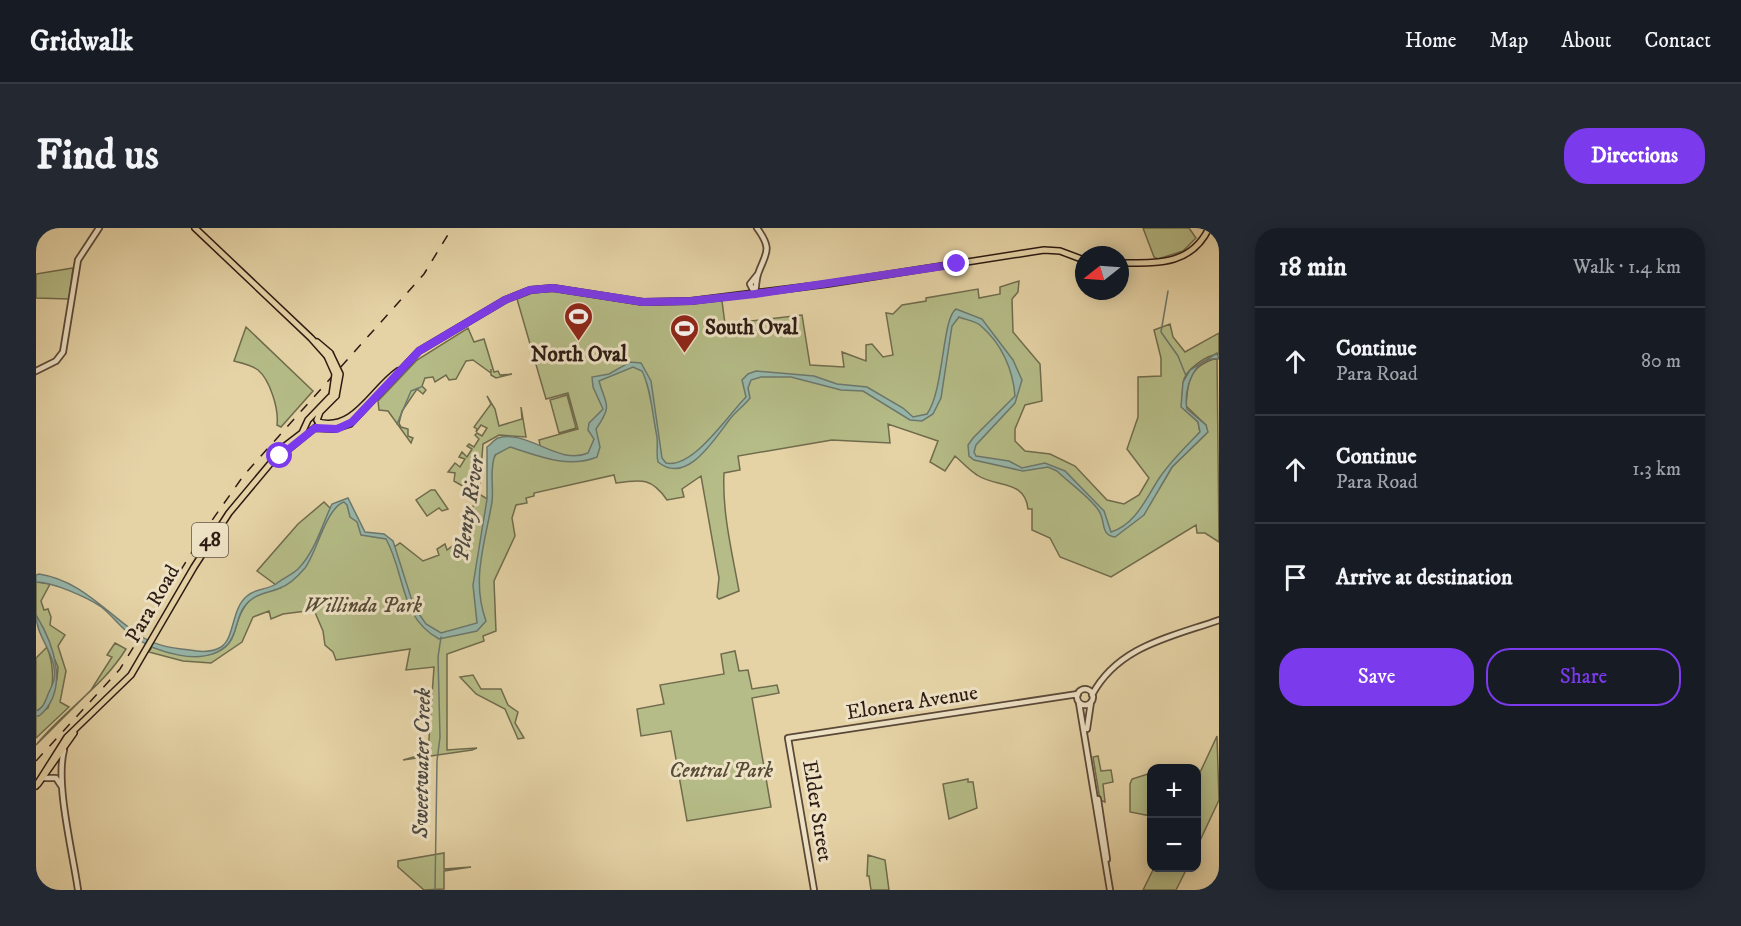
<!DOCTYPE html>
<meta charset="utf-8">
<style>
body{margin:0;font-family:"IM FELL DW Pica",serif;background:#242831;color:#f1f3f6}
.controls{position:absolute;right:18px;bottom:18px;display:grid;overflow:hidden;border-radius:12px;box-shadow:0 3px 15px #0003}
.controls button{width:54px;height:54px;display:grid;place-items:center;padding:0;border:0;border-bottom:2px solid #363941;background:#171b24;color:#f1f3f6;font:30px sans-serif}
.compass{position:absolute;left:1039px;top:18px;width:54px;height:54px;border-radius:50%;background:#171b24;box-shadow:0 3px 15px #0003;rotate:253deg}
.stop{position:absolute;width:18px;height:18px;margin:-14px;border:4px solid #7c3aed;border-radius:50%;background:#fff}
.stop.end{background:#7c3aed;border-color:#fff;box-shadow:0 2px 6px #0008}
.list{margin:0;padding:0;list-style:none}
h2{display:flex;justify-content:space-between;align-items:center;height:78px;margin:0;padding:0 24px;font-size:26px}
h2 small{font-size:20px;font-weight:400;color:#9ea1a6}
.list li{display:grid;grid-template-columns:39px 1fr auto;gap:18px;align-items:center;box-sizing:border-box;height:108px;padding:0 24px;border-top:2px solid #363941}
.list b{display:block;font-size:22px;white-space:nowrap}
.list p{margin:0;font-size:20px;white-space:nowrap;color:#9ea1a6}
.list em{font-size:20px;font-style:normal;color:#9ea1a6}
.actions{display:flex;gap:12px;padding:18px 24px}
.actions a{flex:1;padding:14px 0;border:2px solid #7c3aed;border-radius:24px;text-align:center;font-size:21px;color:#7c3aed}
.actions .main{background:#7c3aed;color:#fff}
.icon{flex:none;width:33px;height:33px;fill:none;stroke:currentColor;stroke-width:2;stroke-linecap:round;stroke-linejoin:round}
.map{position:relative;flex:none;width:1183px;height:662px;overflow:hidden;border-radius:24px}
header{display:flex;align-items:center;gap:36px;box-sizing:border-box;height:84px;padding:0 30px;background:#171b24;border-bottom:2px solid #363941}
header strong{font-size:28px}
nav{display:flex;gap:33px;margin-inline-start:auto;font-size:21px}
.intro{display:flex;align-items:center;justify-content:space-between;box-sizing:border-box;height:144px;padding:0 36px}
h1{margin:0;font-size:42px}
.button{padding:15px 27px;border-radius:24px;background:#7c3aed;color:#fff;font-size:21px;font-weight:700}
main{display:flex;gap:36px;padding:0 36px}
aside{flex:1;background:#171b24;border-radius:24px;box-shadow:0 3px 15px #0003}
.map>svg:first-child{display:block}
</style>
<header>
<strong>Gridwalk</strong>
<nav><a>Home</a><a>Map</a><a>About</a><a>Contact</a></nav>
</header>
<div class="intro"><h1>Find us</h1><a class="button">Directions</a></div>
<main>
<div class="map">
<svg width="1183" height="662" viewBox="0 0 1183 662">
<rect width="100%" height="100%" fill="#e5d3a6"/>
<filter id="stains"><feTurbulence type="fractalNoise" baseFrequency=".00333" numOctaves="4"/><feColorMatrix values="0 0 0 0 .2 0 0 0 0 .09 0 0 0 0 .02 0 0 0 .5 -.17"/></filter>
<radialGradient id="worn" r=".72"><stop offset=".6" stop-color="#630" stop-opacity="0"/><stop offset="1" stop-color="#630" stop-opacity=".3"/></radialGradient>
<path fill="#b5bc87" stroke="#706b4d" stroke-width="1.5" d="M1107 0H1153L1160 10 1147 23 1122 31 1118 29Z
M37 40 33 71 0 70V46Z
M983 53 982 64 976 71 977 104 1004 136 1006 173 989 177 979 201V213L989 223 1014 226 1039 238 1071 272 1088 276 1103 267 1113 250 1091 221 1102 189V149L1125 148V130L1118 102 1134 96 1137 109 1149 124 1183 105V126C1171 127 1149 141 1147 155 1146 163 1147 171 1146 179L1162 194 1164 204 1136 235 1123 261 1136 239 1169 207 1170 197 1150 178C1152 153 1153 138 1181 130L1183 314 1169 305H1161L1160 297 1075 349 1024 329 1014 310 996 302V281H992C989 251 960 260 941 247 933 242 926 234 919 228L909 243 894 234 902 213 852 196 854 215 796 212 702 228 704 242 688 245C686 284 696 324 703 363L683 371 681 369 683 350 665 248 646 261 648 269 631 272C616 250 606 251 580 255L578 247 498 265V268L490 270 491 275 480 277 476 290 479 308 458 353 460 403 447 408 448 413 411 426V522L441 520 436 522 367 532 392 525 398 439 370 442 374 421 300 432 297 424 289 417 287 403 278 382 247 386 235 391 233 383 217 389 206 414 175 435 147 433 113 424 116 419C139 428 188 438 198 405 202 393 204 382 214 372 222 364 233 363 244 360L221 343 262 296 288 274 296 282 302 274 311 272 329 307H348L358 319 364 315 387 333 403 327 401 321 409 316 411 322 429 308 431 292 442 267 418 253 419 245 412 244 419 235 424 239 429 231 423 229 426 224 431 229 436 221 431 218 433 216 438 219 443 211 439 207 441 205 446 208 451 200 445 197 440 204 441 201 438 199 455 176 451 168 459 181 463 198 486 191 485 179 490 209 463 207 447 216 443 266 453 272 454 236 466 216 505 222 503 212 542 201 532 165 510 171 481 71 499 64 515 62 618 77 686 73 689 96 766 87 774 137 808 139 806 124 830 133V117L836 116 847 129 857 127 850 85 857 86 866 77 890 73V70L942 61 943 70 964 66V59Z
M210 99 277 163 245 199 241 197C243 181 234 152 222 142 216 137 206 135 198 133Z
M432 100 438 114 448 111 458 144 462 143 464 147 476 146 460 150 455 147V141V145L437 132 430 133 420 151 413 152 410 147 399 154 397 149 389 150 386 158 390 162 387 166 381 161 366 183 363 195 365 199 372 201V208L377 210 375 215 352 183 343 182 342 173 381 132Z
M531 167 540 200 523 205 514 172Z
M395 262H399L412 281 406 283 403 280 391 288 380 272Z
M0 354 14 356 5 373 8 382 12 381 15 389 14 397 29 407 22 418 30 443 24 474 33 479 0 510V488L12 480 21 451 22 439 0 387Z
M79 415 90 421C66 460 29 481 0 517L55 462 76 429 71 427Z
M11 419C18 437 22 474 0 483V430Z
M699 423 703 443 712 442 716 461 741 457 743 465 716 470 735 579 651 593 635 503 605 508 601 481 628 476 624 457 688 446 685 426Z
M437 447 445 461H465L472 477 482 484 479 495 488 510 482 511 469 481 440 466 424 449Z
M1181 508 1183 572 1161 619V551Z
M1062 528 1065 543 1075 542 1077 554 1067 556 1069 574 1064 572 1057 529Z
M1115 545V588L1094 584V556L1096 551Z
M932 551V554H937L941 580 913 591 907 556Z
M408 625V641L435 639 408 643V661L388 662 362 639V633Z
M832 627 849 632 853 662H835L833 648H831Z
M1118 640H1151L1140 662H1107Z"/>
<path fill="#96b7ab" stroke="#6c786e" stroke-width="1.5" d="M920 81 946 91 977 132 986 152 979 175 940 217 938 224 940 228 973 233 986 240 1009 235 1029 243 1068 283 1075 304C1100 297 1111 268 1124 249 1135 233 1150 218 1164 204L1162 194 1145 179 1147 154 1154 142 1181 125 1183 131C1158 128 1147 161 1151 181L1170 197 1172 204 1136 239 1108 287 1079 309C1064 307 1070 294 1063 283 1055 270 1032 254 1021 243L1012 239 987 243 938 232 933 228 932 217 937 210 979 168C977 142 966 116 945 98 940 93 930 92 923 89L916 98 905 170 897 186 886 193 874 192 827 163 805 162 755 149H725L715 152 712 160 714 170C708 178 700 183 694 191 679 210 651 258 622 234 620 226 622 217 621 209 617 191 615 160 606 143L597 139 563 153C570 178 577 176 560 201L564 219 561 229C532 241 502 228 474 219L459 227C453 243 458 258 456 274 449 315 435 352 450 393L441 403 403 411C363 389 370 347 350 311L325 307 321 294 314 289 311 277 308 274C290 280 281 324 269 340 263 347 253 357 244 360 230 366 218 365 208 379 200 390 201 406 192 416 168 441 118 424 94 406 83 398 75 386 64 378 50 369 17 354 0 354V347L3 346C43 352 68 382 99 404 115 417 134 420 154 422 164 424 175 425 185 419 199 410 195 381 211 368 220 360 231 362 240 356 246 351 257 346 262 341 279 324 286 297 296 276L312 270 329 304 348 306 357 313 378 379 390 396 405 405 441 395 437 357 451 271V219C454 217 459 211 462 210 492 201 522 238 552 225L558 211 552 202 553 195 567 181 557 159 556 149 573 146 594 134 605 135 615 153 626 230 630 235C657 241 692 187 710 169L706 152 712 146 720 143 778 148 801 156 831 159 867 180 877 189 891 186C908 163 906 90 920 81Z
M0 387C18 416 34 462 3 488H0V483C7 480 8 476 11 469 13 463 17 457 18 451 22 428 0 409 0 387Z"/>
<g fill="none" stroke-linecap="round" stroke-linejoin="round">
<path stroke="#6c786e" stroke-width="1.5" d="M1132 63 1125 104 1142 128 1150 148
M361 196 375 163 385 159
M399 662 401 533 404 509 402 429 405 409"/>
<defs>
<path id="minor" d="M719 66C720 59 720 53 722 46 730 24 737 22 721 0
M719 66 714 56 722 46
M0 143 20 133 27 124 42 32 63 0
M1041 469a8 8 0 1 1 16 0a8 8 0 1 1-16 0Z
M1056 467C1082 418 1135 409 1183 392
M1043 475 1074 662
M1051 501 1055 474
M28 522C19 555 37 626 42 662
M8 550H20L26 559
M1062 571 1071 631
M778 662 752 510 1042 466"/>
<path id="major" d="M159 0 275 110 291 128
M1084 35C1120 35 1155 38 1173 0
M281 114 294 125
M281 192 284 184 300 168
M282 194C318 204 336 161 362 143
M279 200 298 201 314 196 383 123 469 72 494 62 517 60 607 74 655 73 791 56 1008 22 1024 23 1048 32
M243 229 280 199
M2 556 38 505
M0 558 31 509 95 447 158 339 193 285 249 218 266 205 272 192 296 167
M0 660 3 662"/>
</defs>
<use href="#minor" stroke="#5a4838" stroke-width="8"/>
<use href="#major" stroke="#2c1a13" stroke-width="8"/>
<use href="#minor" stroke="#eee2c5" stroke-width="4.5"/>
<use href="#major" stroke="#e5d3a6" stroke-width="5"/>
<path stroke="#2c1a13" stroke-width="1.5" stroke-dasharray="10 10" stroke-linecap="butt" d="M0 533 84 441 172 298 208 247 388 46 416 0"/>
<defs>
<path id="major-bridge" d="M294 125 304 146 300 168
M291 128 299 146 296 167"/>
</defs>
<use href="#major-bridge" stroke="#2c1a13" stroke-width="8" stroke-linecap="butt"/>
<use href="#major-bridge" stroke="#e5d3a6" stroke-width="5"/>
</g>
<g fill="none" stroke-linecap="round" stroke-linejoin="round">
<path stroke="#7c3aed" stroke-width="8" d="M244 228 279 200 301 201 316 194 383 123 469 72 494 62 517 60 607 74 655 73 719 66 921 36"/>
</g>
<defs>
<symbol id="stadium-pin" viewBox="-11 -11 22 30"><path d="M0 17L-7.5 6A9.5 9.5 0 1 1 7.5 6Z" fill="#8f2418" stroke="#eee2c5"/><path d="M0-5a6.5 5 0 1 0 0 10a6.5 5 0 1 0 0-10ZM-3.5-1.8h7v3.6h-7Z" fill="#fff"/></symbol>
</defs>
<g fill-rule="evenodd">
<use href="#stadium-pin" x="526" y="72" width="33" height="45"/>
<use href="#stadium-pin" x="632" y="84" width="33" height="45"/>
</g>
<g text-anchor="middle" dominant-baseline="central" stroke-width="6" stroke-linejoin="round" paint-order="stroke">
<rect fill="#eee2c5" stroke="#665648" stroke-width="1.5" x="156" y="295" width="36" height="34" rx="4.5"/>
<g font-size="20" font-weight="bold" fill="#2c1a13">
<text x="174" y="312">48</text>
</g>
<g font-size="21" font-weight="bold" fill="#2c1a13" stroke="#eee2c5" text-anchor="start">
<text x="669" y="100">South Oval</text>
<text x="543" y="127" text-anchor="middle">North Oval</text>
</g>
<g font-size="21" fill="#2c1a13" stroke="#eee2c5">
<text transform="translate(117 376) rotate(-60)">Para Road</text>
<text transform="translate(876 475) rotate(-9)">Elonera Avenue</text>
<text transform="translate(781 583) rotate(81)">Elder Street</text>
</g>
<g font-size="21" font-style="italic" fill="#554b36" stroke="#eee2c5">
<text x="327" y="378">Willinda Park</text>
<text x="685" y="543">Central Park</text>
</g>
<g font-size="22" font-style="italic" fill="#4c4941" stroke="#eee2c5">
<text transform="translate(433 281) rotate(-81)">Plenty River</text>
<text transform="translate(386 535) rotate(-89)">Sweetwater Creek</text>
</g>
</g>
<rect width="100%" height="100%" filter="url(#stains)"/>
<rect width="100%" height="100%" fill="url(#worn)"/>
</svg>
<div class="controls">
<button>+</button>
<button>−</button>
</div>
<svg class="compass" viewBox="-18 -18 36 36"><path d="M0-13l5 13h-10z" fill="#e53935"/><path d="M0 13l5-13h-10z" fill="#9ea1a6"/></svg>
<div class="stop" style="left:244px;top:228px"></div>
<div class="stop end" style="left:921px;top:36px"></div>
</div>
<aside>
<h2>18 min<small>Walk · 1.4 km</small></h2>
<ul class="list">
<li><svg class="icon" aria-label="ahead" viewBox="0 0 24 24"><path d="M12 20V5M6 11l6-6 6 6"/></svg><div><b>Continue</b><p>Para Road</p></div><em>80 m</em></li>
<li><svg class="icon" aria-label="ahead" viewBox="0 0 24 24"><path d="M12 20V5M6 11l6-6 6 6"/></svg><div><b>Continue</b><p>Para Road</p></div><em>1.3 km</em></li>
<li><svg class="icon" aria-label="arrive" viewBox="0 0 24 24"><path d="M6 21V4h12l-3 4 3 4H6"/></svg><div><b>Arrive at destination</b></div></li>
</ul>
<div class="actions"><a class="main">Save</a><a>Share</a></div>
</aside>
</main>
